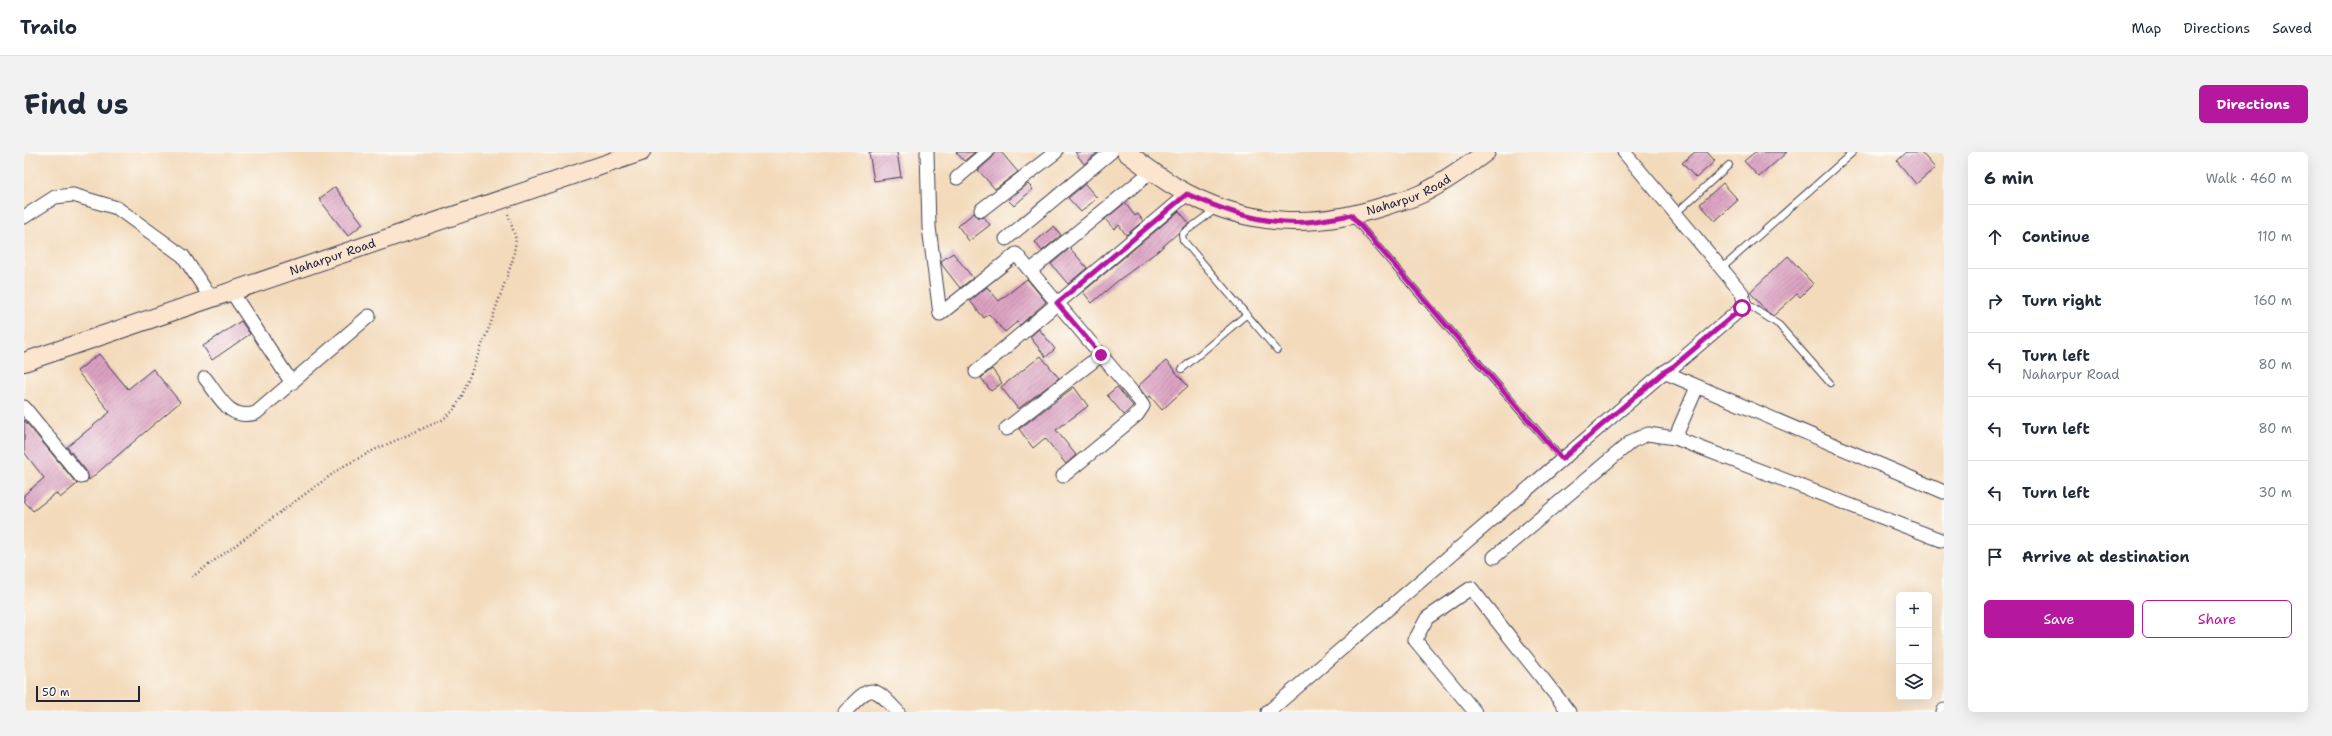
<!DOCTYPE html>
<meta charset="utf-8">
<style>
body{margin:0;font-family:"Shantell Sans",sans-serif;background:#f2f2f3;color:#1f2937}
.controls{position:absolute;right:12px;bottom:12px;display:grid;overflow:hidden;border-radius:6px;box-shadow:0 4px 16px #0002}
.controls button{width:36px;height:36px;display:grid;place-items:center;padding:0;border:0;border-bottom:1px solid #e0e1e3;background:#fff;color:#1f2937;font:20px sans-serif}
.scale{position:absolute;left:12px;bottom:10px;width:104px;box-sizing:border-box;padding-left:4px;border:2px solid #22223b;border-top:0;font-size:11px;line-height:14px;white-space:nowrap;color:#22223b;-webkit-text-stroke:3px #fdfcf7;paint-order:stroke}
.stop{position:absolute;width:12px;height:12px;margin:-9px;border:3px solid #b5179e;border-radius:50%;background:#fff}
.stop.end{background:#b5179e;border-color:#fff;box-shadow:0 1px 4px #0008}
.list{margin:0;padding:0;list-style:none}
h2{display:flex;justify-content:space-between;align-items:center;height:52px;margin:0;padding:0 16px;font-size:17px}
h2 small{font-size:13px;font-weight:400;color:#747a83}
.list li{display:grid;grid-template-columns:26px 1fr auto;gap:12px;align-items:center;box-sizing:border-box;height:64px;padding:0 16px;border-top:1px solid #e0e1e3}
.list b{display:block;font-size:15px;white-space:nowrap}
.list p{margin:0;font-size:13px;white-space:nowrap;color:#747a83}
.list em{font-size:13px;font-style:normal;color:#747a83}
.actions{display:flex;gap:8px;padding:12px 16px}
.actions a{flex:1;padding:9px 0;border:1px solid #b5179e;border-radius:6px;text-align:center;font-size:14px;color:#b5179e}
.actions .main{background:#b5179e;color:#fff}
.icon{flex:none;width:22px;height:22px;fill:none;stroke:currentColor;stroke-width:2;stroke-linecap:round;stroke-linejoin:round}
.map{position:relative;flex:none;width:1920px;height:560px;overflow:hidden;border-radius:6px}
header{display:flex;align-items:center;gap:24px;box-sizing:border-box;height:56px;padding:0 20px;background:#fff;border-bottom:1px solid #e0e1e3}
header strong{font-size:19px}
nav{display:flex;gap:22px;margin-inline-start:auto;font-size:14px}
.intro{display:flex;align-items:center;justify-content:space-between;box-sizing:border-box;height:96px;padding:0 24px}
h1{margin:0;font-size:28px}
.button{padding:10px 18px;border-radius:6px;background:#b5179e;color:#fff;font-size:14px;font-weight:700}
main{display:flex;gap:24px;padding:0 24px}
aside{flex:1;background:#fff;border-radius:6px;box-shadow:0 4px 16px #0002}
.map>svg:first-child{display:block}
</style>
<header>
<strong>Trailo</strong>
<nav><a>Map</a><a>Directions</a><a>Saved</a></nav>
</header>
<div class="intro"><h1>Find us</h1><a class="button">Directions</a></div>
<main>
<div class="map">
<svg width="1920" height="560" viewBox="0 0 1920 560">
<defs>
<pattern id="building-hatch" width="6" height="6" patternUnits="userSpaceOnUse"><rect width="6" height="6" fill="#dba1c1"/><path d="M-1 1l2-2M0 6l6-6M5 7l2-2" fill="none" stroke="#b1839e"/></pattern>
</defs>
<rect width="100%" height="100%" fill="#fdfcf7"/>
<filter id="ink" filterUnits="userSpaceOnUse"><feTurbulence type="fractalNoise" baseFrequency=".025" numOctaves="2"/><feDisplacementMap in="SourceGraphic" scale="8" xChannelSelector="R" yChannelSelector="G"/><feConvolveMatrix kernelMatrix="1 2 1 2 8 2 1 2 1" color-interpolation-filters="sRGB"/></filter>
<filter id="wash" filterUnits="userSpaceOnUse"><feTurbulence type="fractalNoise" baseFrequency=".012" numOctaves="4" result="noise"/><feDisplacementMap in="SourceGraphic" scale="16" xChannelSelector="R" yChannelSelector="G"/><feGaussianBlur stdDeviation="0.9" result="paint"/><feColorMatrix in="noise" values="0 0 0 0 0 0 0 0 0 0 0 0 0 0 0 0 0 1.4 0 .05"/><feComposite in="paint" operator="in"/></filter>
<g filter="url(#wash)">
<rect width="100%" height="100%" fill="#f3dabb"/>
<g id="blocks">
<path fill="url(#building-hatch)" d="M845 0H873L877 25 850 29Z
M932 0H951L940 9Z
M971 0H977L994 20 971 37 954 18 968 6Z
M1051 0H1074L1060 12Z
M1671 0H1683L1691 9 1672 26 1658 11Z
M1731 0H1763L1735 25 1720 9Z
M1883 0H1897L1911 16 1892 32 1873 9Z
M1699 31 1714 48 1691 69 1676 52Z
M1004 32 1009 37 990 54 984 48Z
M1061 32 1073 46 1057 60 1044 46Z
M311 35 339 72 324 84 295 47Z
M1101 51 1111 64 1114 62 1119 69 1102 83 1095 73 1090 77 1081 67Z
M1155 59 1165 71 1134 99 1091 131 1068 151 1059 140Z
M950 61 954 66 960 65 966 73 945 89 934 74Z
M1030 74 1037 83 1018 99 1011 90Z
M1046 96 1063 116 1044 132 1027 112Z
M929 101 949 126 936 136 918 113 917 109Z
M1764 104 1789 132 1776 145 1773 142 1749 164 1742 159 1726 140Z
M1003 127 1022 150 996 173 993 170 981 180 965 162 960 166 946 149 963 135 975 149Z
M217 169 226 182 188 208 179 194Z
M1015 177 1031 197 1022 205 1006 185Z
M75 202 104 237 129 217 156 250 65 328 63 320 43 295 86 260 53 219Z
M1017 204 1035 226 994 257 977 235Z
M1142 209 1164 234 1138 258 1126 244 1123 246 1114 234Z
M968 217 978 231 967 239 957 226Z
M1050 235 1064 254 1032 278 1052 303 1042 312 1021 286 1009 296 995 277Z
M1093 235 1109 254 1100 263 1083 243Z
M0 268 53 332 36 346 32 341 9 359 0 349V343L20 326 0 300Z"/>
</g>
</g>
<g filter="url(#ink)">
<use href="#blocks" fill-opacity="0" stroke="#413e4e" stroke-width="1"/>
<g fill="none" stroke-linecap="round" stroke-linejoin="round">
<defs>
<path id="lane" d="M1192 57 1158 82 1159 88 1253 198
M1651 62 1705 13
M1328 65 1538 307
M1697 117 1829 0
M1720 150 1755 173 1806 231
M1158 217 1223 162"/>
<path id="street" d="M903 0 905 75 916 162
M933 26 963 0
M957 58 1032 0
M0 65 31 45 49 43 93 56 159 104 187 146
M982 87 1087 0
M1007 118 1128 19
M207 139 268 231
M916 162 992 102 1115 248 1119 254 1113 263 1039 324
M952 220 1163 42
M1640 220 1920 340
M181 226C196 245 205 269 232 261L345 164
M0 255 57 325
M982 277 1077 203
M1651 286 1917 388
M1470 405 1608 289 1624 282 1651 286 1673 235
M821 560C847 532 848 532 874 560
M1244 560 1640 220 1650 214 1718 156 1720 150 1718 141 1600 0
M1451 560 1391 488 1403 466 1447 436 1545 560
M1919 560 1920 558"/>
<g id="secondary">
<path id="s1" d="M1102 0C1122 15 1142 31 1164 42 1230 76 1295 76 1364 53 1375 49 1388 47 1399 41 1421 30 1442 15 1462 0"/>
<path id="s2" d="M0 210 617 0"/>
</g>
</defs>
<use href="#lane" stroke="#413e4e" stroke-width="8"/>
<use href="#street" stroke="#413e4e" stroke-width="15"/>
<use href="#secondary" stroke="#413e4e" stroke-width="20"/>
<path stroke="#413e4e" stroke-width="2.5" stroke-dasharray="1 3" stroke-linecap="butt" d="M168 425 318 315 350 298 418 268 429 259 437 246 466 173 489 107 492 87 484 62"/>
<use href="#lane" stroke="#fff" stroke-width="6"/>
<use href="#street" stroke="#fff" stroke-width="13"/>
<use href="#secondary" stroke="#fbe5cf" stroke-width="18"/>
</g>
</g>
<g fill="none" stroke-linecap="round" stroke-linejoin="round" filter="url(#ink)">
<path stroke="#b5179e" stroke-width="5" d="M1077 203 1033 151 1163 42C1194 56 1226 68 1260 70 1282 72 1305 67 1327 63L1538 307 1640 220 1650 214 1718 156"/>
</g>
<g text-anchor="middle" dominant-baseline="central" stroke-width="4" stroke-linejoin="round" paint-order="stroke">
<g font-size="12" fill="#22223b" stroke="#fdfcf7">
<text stroke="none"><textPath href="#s1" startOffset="304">Naharpur Road</textPath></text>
<text stroke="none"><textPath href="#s2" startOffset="326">Naharpur Road</textPath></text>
</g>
</g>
</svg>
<div class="controls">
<button>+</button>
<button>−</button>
<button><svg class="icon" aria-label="layers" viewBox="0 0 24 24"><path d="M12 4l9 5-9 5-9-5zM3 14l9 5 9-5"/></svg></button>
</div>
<div class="scale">50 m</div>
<div class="stop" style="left:1718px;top:156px"></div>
<div class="stop end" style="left:1077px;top:203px"></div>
</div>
<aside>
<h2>6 min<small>Walk · 460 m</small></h2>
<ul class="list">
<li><svg class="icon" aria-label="ahead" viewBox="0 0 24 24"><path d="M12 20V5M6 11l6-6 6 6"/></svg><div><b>Continue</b></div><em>110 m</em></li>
<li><svg class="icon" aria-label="right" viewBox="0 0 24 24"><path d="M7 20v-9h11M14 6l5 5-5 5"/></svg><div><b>Turn right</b></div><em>160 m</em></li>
<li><svg class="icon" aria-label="left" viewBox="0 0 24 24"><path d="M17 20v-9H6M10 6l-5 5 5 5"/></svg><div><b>Turn left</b><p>Naharpur Road</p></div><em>80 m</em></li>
<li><svg class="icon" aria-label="left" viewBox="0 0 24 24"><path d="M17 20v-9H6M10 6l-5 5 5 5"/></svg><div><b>Turn left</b></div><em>80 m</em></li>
<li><svg class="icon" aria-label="left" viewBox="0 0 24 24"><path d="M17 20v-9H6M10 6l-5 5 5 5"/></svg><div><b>Turn left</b></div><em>30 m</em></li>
<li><svg class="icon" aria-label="arrive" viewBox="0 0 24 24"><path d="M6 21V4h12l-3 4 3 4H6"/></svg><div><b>Arrive at destination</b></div></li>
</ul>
<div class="actions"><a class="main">Save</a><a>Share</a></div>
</aside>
</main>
